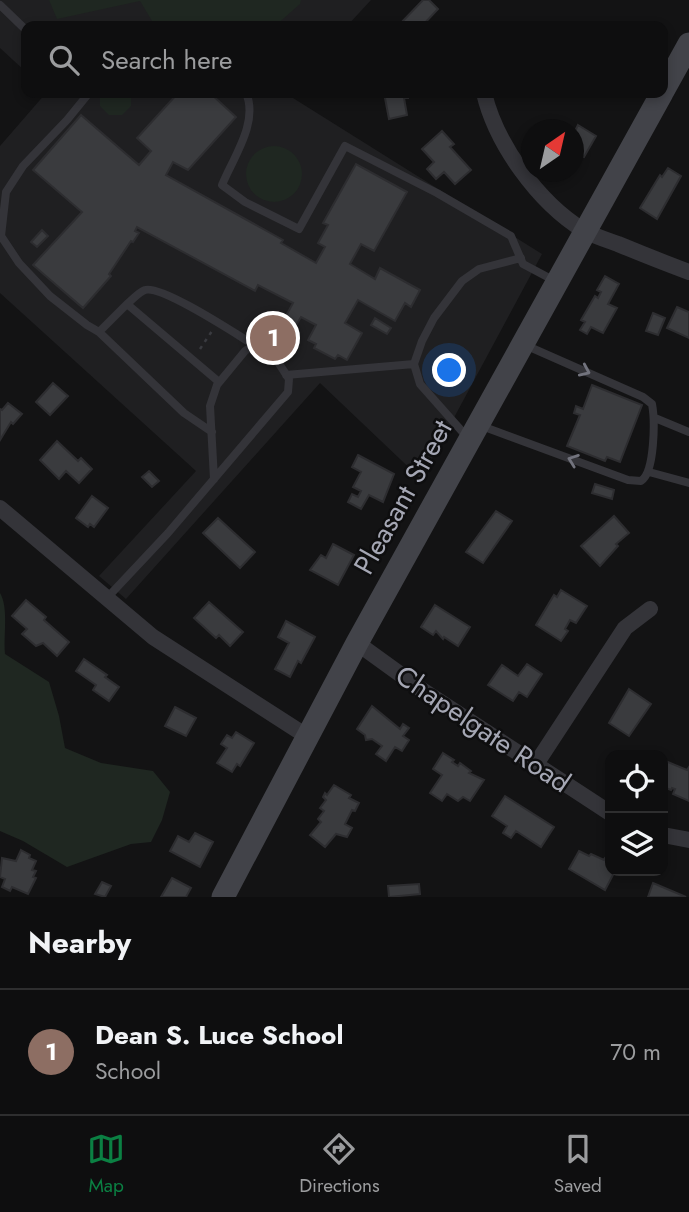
<!DOCTYPE html>
<style>
body{margin:0;font-family:Jost,sans-serif;background:#1c1c1d;color:#f1f3f6}
.controls{position:absolute;right:21px;bottom:21px;display:grid;overflow:hidden;border-radius:14px;box-shadow:0 4px 10px #0003}
.controls button{width:63px;height:63px;display:grid;place-items:center;padding:0;border:0;border-bottom:2px solid #2e2e2f;background:#0e0e0f;color:#f1f3f6;font:35px sans-serif}
.compass{position:absolute;left:521px;top:119px;width:63px;height:63px;border-radius:50%;background:#0e0e0f;box-shadow:0 4px 10px #0003;rotate:34deg}
.you{position:absolute;left:450px;top:371px;width:24px;height:24px;margin:-18px;border:5px solid #fff;border-radius:50%;background:#1a73e8;box-shadow:0 0 0 10px #1a73e833}
.badge{display:grid;place-items:center;width:46px;height:46px;border-radius:50%;background:#0b8043;color:#fff;font-size:23px;font-weight:700}
.pin{position:absolute;translate:-50% -50%;border:4px solid #fff;box-shadow:0 2px 7px #0006}
.list{margin:0;padding:0;list-style:none}
h2{display:flex;justify-content:space-between;align-items:center;height:91px;margin:0;padding:0 28px;font-size:30px}
h2 small{font-size:23px;font-weight:400;color:#9b9c9e}
.list li{display:grid;grid-template-columns:46px 1fr auto;gap:21px;align-items:center;box-sizing:border-box;height:126px;padding:0 28px;border-top:2px solid #2e2e2f}
.list b{display:block;font-size:26px;white-space:nowrap}
.list p{margin:0;font-size:23px;white-space:nowrap;color:#9b9c9e}
.list em{font-size:23px;font-style:normal;color:#9b9c9e}
.icon{flex:none;width:38px;height:38px;fill:none;stroke:currentColor;stroke-width:2;stroke-linecap:round;stroke-linejoin:round}
.map{position:relative;flex:none;width:689px;height:897px;overflow:hidden}
.search{position:absolute;background:#0e0e0f;box-shadow:0 4px 10px #0003;left:21px;right:21px;top:21px;height:77px;display:flex;align-items:center;gap:18px;box-sizing:border-box;padding:0 24px;border-radius:14px;color:#9b9c9e;font-size:26px}
.sheet{height:217px;background:#0e0e0f}
nav{display:flex;justify-content:space-around;align-items:center;box-sizing:border-box;height:98px;border-top:2px solid #2e2e2f;background:#0e0e0f;font-size:19px;color:#9b9c9e}
nav a{display:grid;justify-items:center;gap:4px}
nav .on{color:#0b8043}
.map>svg:first-child{display:block}
</style>
<div class="map">
<svg width="689" height="897" viewBox="0 0 689 897">
<rect width="100%" height="100%" fill="#131314"/>
<path fill="#1f1f21" d="M0 0H371L347 26H26V72L0 48Z
M46 93H285L542 254 421 479 320 383 126 599 99 576 196 471 0 293V146Z"/>
<path fill="#1f2721" d="M49 0H301L300 4 275 26H185L152 21 140 1 57 19Z
M100 93H131V106L122 115H109L100 106Z
M246 174a28 28 0 1 1 56 0a28 28 0 1 1-56 0Z
M0 593C9 608 3 636 5 654L49 682 59 716 65 748 101 763 153 771 170 792 162 820 151 842 131 844 67 867 23 841 0 831Z"/>
<path fill="#3a3b3e" stroke="#2d2d30" stroke-width="2" d="M423 0H429L438 9 422 26H398Z
M178 93H210L236 117 188 170 173 162 166 175 283 240 281 243 316 263 325 247 318 243 328 225 323 223 356 164 407 192 374 251 361 244 350 264 375 279 380 268 420 290 411 307 405 303 395 321 358 300 345 323 362 333 347 360 338 355 335 359 314 348 316 344 308 340 316 325 301 317 292 332 299 337 294 343 283 335 271 331 273 322 281 325 293 303 258 285 255 291 137 227 135 231 139 233 133 242 131 241 109 274 111 276 83 308 33 265 82 212 33 170 81 115 139 165 151 151 137 138Z
M384 93H407L408 98H404L407 115 389 119Z
M578 125 596 136 584 157 574 152V133Z
M442 131 454 144 450 147 471 170 455 184 444 172 436 179 427 169 434 162 422 149Z
M668 168 681 176 657 219 640 208 660 175 662 177Z
M42 230 48 236 37 247 31 242Z
M605 276 619 284 608 304 617 308 603 333 591 327 587 334 580 330 585 322 581 320 595 296 598 298 601 292 597 290Z
M677 307 689 312V338L667 328Z
M653 313 665 318 658 335 646 331Z
M375 318 391 328 387 334 371 325Z
M53 383 68 396 50 415 36 402Z
M592 385 642 405 620 462 607 457 605 461 567 446 580 415 574 413 576 406 583 409Z
M8 403 22 414 13 424 11 422 0 440V409L2 410Z
M57 441 78 461 81 458 92 469 79 483 66 471 59 479 40 460Z
M358 455 394 474 383 502 369 495 361 509 348 502 352 494 358 497 361 491 353 487 361 472 352 467Z
M149 471 159 481 152 487 142 477Z
M595 484 614 490 612 499 592 493Z
M92 496 108 508 94 527 90 524 88 527 76 518Z
M496 511 512 521 483 563 466 552Z
M614 516 629 533 616 544 618 546 600 566 581 546Z
M218 518 255 552 240 568 203 533Z
M333 544 354 555 338 585 310 570 321 555 326 558Z
M561 590 587 606 576 623 570 620 565 629 568 631 561 641 536 625 554 595 557 597Z
M26 600 46 617 44 620 69 642 57 656 43 643 36 646 22 634 27 629 12 616Z
M209 602 243 632 230 646 219 635 216 638 194 618Z
M435 605 470 627 458 646 444 637 443 639 436 631 433 635 421 627Z
M286 621 315 637 301 663 298 661 290 677 275 669 289 643 278 637Z
M84 659 107 675 105 677 119 687 109 701 93 690 96 685 76 671Z
M527 664 542 674 527 697 519 692 513 701 488 685 502 665 518 676Z
M629 689 651 704 629 736 609 723Z
M372 706 400 729 403 724 409 728 403 736 409 740 402 751 395 747 386 761 376 754 382 746 372 739 366 740 365 735 357 729Z
M175 707 196 718 186 736 165 726Z
M236 732 254 743 240 766 237 764 232 772 217 763 227 748 221 744 227 735 232 738Z
M443 753 454 760 452 762 458 766 460 763 471 771 469 773 484 780 470 801 463 797 458 801 447 794 442 801 430 793 442 775 433 769Z
M663 760 687 770 689 767V801L673 794 675 789 672 788 671 790 663 787Z
M334 785 351 795 349 798 359 803 355 811 352 810 345 824 352 828 347 837 336 834 325 847 310 835 321 822 318 819 324 811 320 808 326 800 323 797 325 793 327 795Z
M505 796 554 827 541 847 516 831 511 838 503 833 507 826 492 816Z
M195 833 213 842 200 867 170 851 178 836 189 842Z
M21 850 30 855 29 858 36 861 32 870 36 871 33 877 36 878 28 894 12 887 10 891 2 887 5 879 0 877 2 858 16 861Z
M579 851 589 856 591 854 604 860 605 858 610 860V871H615L605 890 569 869Z
M172 878 191 888 186 897H161Z
M102 882 111 886 105 897 95 894Z
M653 883 686 897H648Z
M419 884 420 894 389 897 388 886Z"/>
<g fill="none" stroke-linecap="round" stroke-linejoin="round">
<path stroke="#3a3b40" stroke-width="2.5" stroke-dasharray="3.5 5" stroke-linecap="butt" d="M200 349 212 331"/>
<path stroke="#343439" stroke-width="8" d="M0 5 26 30
M89 93 67 120 23 166 6 192 1 236 19 263 50 296 87 325 99 332
M246 93C259 122 233 158 222 185L245 202 299 229 345 146 437 193 511 236 523 264 555 281
M127 304C132 300 139 292 145 290 162 285 236 334 254 345
M286 375 414 364
M655 418 689 432
M479 425 628 480 641 481C655 472 655 420 652 404L643 397 525 345
M212 432 184 413 99 332 127 304 219 382
M467 437 420 384 414 364 422 341 434 318 462 281 479 269 521 258
M649 472 689 483
M106 599 168 533 288 392 289 379 276 359 254 345 245 351 217 385 210 406 214 479"/>
<path stroke="#343439" stroke-width="16" d="M484 93C496 144 538 202 583 230 594 236 607 240 618 244 642 254 665 263 689 272
M0 508 153 637 308 737
M357 643 422 690 610 813
M536 764 625 628 650 609
M663 835 689 840"/>
<path stroke="#424349" stroke-width="23" d="M663 91 689 44
M223 897 357 643 662 93"/>
</g>
<defs><path id="oneway-chevron" d="M-2-3.5L2.5 0L-2 3.5" fill="none" stroke-width="1.6" stroke-linecap="round" stroke-linejoin="round" transform="scale(1.75)"/></defs>
<g stroke="#72737d">
<use href="#oneway-chevron" transform="translate(585 371) rotate(24)"/>
<use href="#oneway-chevron" transform="translate(573 460) rotate(-160)"/>
</g>
<g text-anchor="middle" dominant-baseline="central" stroke-width="5" stroke-linejoin="round" paint-order="stroke">
<g font-size="28" fill="#a5a7b4" stroke="#0e0e0f">
<text transform="translate(403 497) rotate(-61)">Pleasant Street</text>
<text transform="translate(483 729) rotate(34)">Chapelgate Road</text>
</g>
</g>
</svg>
<div class="controls">
<button><svg class="icon" aria-label="locate" viewBox="0 0 24 24"><circle cx="12" cy="12" r="6"/><path d="M12 2v4M12 18v4M2 12h4M18 12h4"/></svg></button>
<button><svg class="icon" aria-label="layers" viewBox="0 0 24 24"><path d="M12 4l9 5-9 5-9-5zM3 14l9 5 9-5"/></svg></button>
</div>
<svg class="compass" viewBox="-18 -18 36 36"><path d="M0-13l5 13h-10z" fill="#e53935"/><path d="M0 13l5-13h-10z" fill="#9b9c9e"/></svg>
<div class="you"></div>
<div class="pin badge" style="left:273px;top:338px;background:#8d6e63">1</div>
<div class="search"><svg class="icon" aria-label="search" viewBox="0 0 24 24"><circle cx="10" cy="10" r="6"/><path d="M15 15l6 6"/></svg>Search here</div>
</div>
<section class="sheet">
<h2>Nearby<small></small></h2>
<ul class="list">
<li><span class="badge" style="background:#8d6e63">1</span><div><b>Dean S. Luce School</b><p>School</p></div><em>70 m</em></li>
</ul>
</section>
<nav>
<a class="on"><svg class="icon" aria-label="map" viewBox="0 0 24 24"><path d="M3 6l6-2 6 2 6-2v14l-6 2-6-2-6 2zM9 4v14M15 6v14"/></svg>Map</a>
<a><svg class="icon" aria-label="directions" viewBox="0 0 24 24"><path d="M12 3l9 9-9 9-9-9zM9 14v-3h6M13 9l2 2-2 2"/></svg>Directions</a>
<a><svg class="icon" aria-label="saved" viewBox="0 0 24 24"><path d="M7 4h10v16l-5-4-5 4z"/></svg>Saved</a>
</nav>
